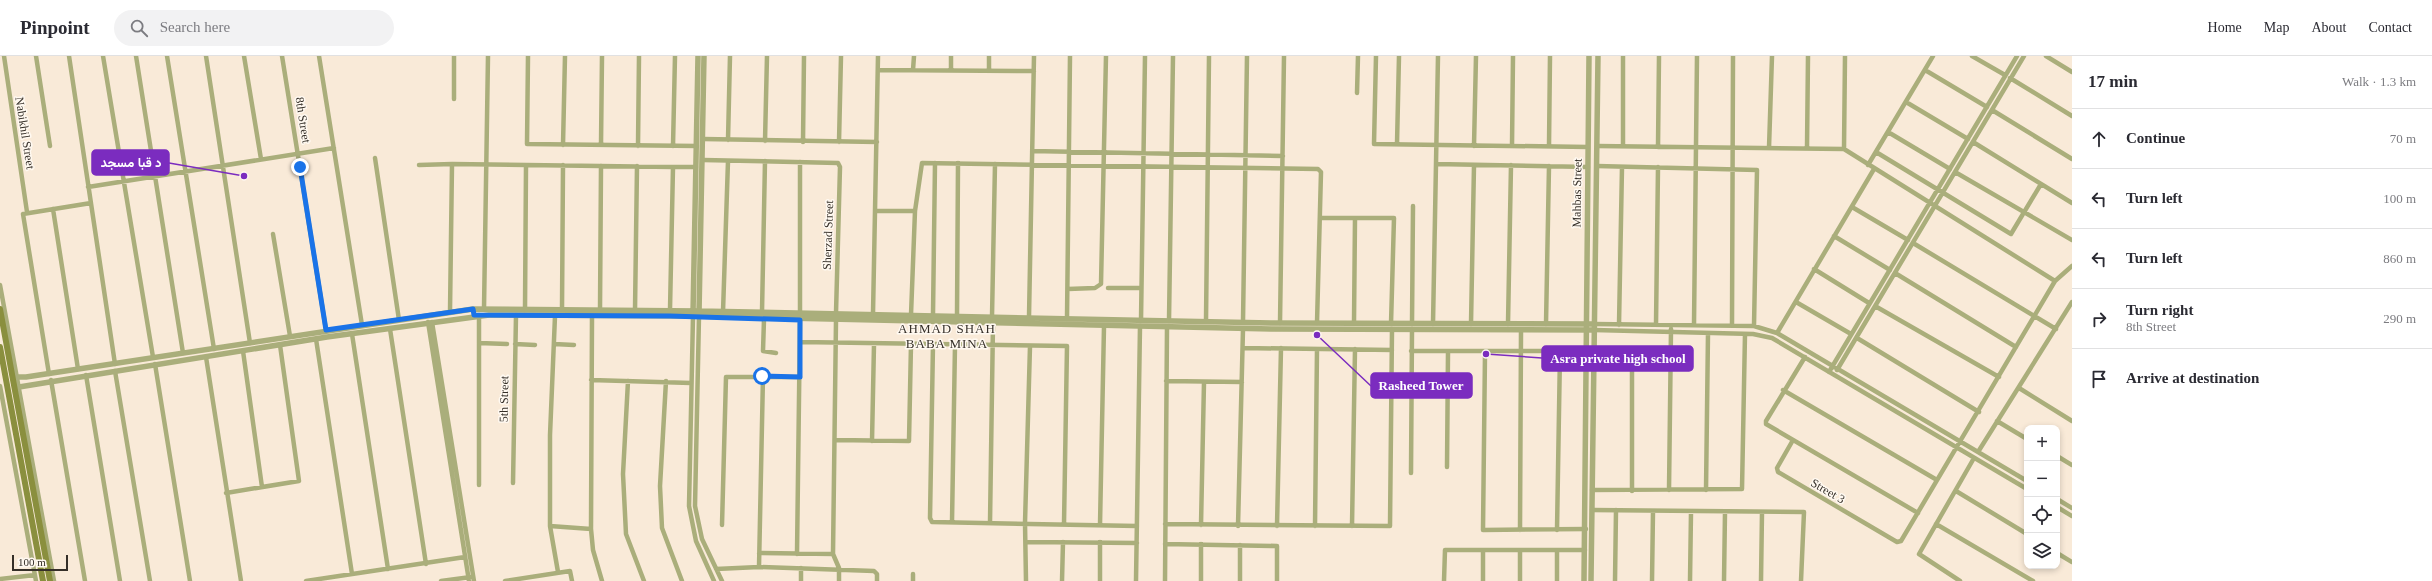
<!DOCTYPE html>
<meta charset="utf-8">
<style>
body{margin:0;font-family:"Times New Roman",Vazirmatn,serif;background:#f2f2f3;color:#2b2b33}
.controls{position:absolute;right:12px;bottom:12px;display:grid;overflow:hidden;border-radius:8px;box-shadow:0 2px 6px #0003}
.controls button{width:36px;height:36px;display:grid;place-items:center;padding:0;border:0;border-bottom:1px solid #e1e1e2;background:#fff;color:#2b2b33;font:20px sans-serif}
.scale{position:absolute;left:12px;bottom:10px;width:56px;box-sizing:border-box;padding-left:4px;border:2px solid #352f28;border-top:0;font-size:11px;line-height:14px;white-space:nowrap;color:#352f28;-webkit-text-stroke:3px #fff9f1;paint-order:stroke}
.stop{position:absolute;width:12px;height:12px;margin:-9px;border:3px solid #1a73e8;border-radius:50%;background:#fff}
.stop.end{background:#1a73e8;border-color:#fff;box-shadow:0 1px 4px #0008}
.list{margin:0;padding:0;list-style:none}
h2{display:flex;justify-content:space-between;align-items:center;height:52px;margin:0;padding:0 16px;font-size:17px}
h2 small{font-size:13px;font-weight:400;color:#7c7c81}
.list li{display:grid;grid-template-columns:26px 1fr auto;gap:12px;align-items:center;box-sizing:border-box;height:60px;padding:0 16px;border-top:1px solid #e1e1e2}
.list b{display:block;font-size:15px;white-space:nowrap}
.list p{margin:0;font-size:13px;white-space:nowrap;color:#7c7c81}
.list em{font-size:13px;font-style:normal;color:#7c7c81}
.icon{flex:none;width:22px;height:22px;fill:none;stroke:currentColor;stroke-width:2;stroke-linecap:round;stroke-linejoin:round}
.map{position:relative;flex:none;width:2072px;height:525px;overflow:hidden}
header{display:flex;align-items:center;gap:24px;box-sizing:border-box;height:56px;padding:0 20px;background:#fff;border-bottom:1px solid #e1e1e2}
header strong{font-size:19px}
nav{display:flex;gap:22px;margin-inline-start:auto;font-size:14px}
.search{width:280px;height:36px;background:#f2f2f3;display:flex;align-items:center;gap:10px;box-sizing:border-box;padding:0 14px;border-radius:22px;color:#7c7c81;font-size:15px}
main{display:flex}
aside{flex:1;background:#fff}
.map>svg:first-child{display:block}
</style>
<header>
<strong>Pinpoint</strong>
<div class="search"><svg class="icon" aria-label="search" viewBox="0 0 24 24"><circle cx="10" cy="10" r="6"/><path d="M15 15l6 6"/></svg>Search here</div>
<nav><a>Home</a><a>Map</a><a>About</a><a>Contact</a></nav>
</header>
<main>
<div class="map">
<svg width="2072" height="525" viewBox="0 0 2072 525">
<rect width="100%" height="100%" fill="#f9ead8"/>
<g fill="none" stroke-linecap="round" stroke-linejoin="round">
<path stroke="#aaae7b" stroke-width="4.5" d="M4 0 27 156
M36 0 50 90
M69 0 115 308
M103 0 153 301
M136 0 183 297
M167 0 214 293
M206 0 250 287
M244 0 261 103
M282 0 326 274
M319 0 362 269
M528 0 527 88 697 90
M1376 0 1374 88 1588 91
M1972 0 2005 19
M2046 0 2072 16
M878 14 1034 15
M913 14 914 0
M951 14V0
M989 14V0
M1925 14 1987 51
M2010 22 2072 60
M1357 37 1358 0
M454 43V0
M1906 46 1968 83
M1992 54 2072 103
M1888 76 1950 113
M703 83 877 86
M728 84 730 0
M765 85 767 0
M803 86 804 0
M839 86 841 0
M1973 86 2072 147
M1397 88 1399 0
M563 89 565 0
M601 89 602 0
M638 90 639 0
M673 90 675 0
M1474 90 1476 0
M1512 90 1513 0
M1549 90 1550 0
M1597 90 1844 93 2055 225 1901 485 1897 486 1778 416 1777 412 1793 384
M1623 90V0
M1658 91 1659 0
M1769 92 1772 0
M1807 92 1808 0
M1844 93 1845 0
M1032 95 1283 100
M1876 96 2011 178 2041 128
M375 102 399 264
M703 104 838 107 840 111 836 257
M800 106V257
M1436 108 1588 111
M419 109 452 108 673 111
M1868 109 1933 0
M1597 110 1757 114 1754 270
M1955 116 2072 184
M88 131 334 92
M1852 151 1908 184
M53 153 78 313
M875 155H915
M1320 162H1394L1391 268
M273 178 290 280
M1834 180 1890 214
M1913 187 2056 273
M1814 213 1869 247
M1895 217 2016 291
M2055 225 2072 210
M0 229 54 525
M1108 232H1141
M1068 233 1095 232 1101 228 1106 0
M1796 246 1851 278
M1875 250 1999 321
M484 253 488 0
M525 254 526 109
M562 254 563 109
M670 254 673 111H696
M600 255 601 110
M635 255 637 110
M450 256 452 108
M723 256 728 105
M762 256 765 105
M873 258 878 0
M911 259 915 155 922 107 1318 113 1321 116 1317 267
M933 259 935 107
M555 260 550 379V470L558 516
M592 260 591 473 593 494 602 525
M693 260 689 450 696 485 714 525
M699 260 695 450 702 483 722 525
M957 260 958 107
M992 261 995 108
M1029 261 1034 0
M764 263 763 295 776 297
M1067 263 1070 0
M836 264 833 498 839 512V525
M1141 265 1145 0
M1169 265 1173 0
M1206 265 1209 0
M428 266 469 525
M432 266 474 525
M1243 266 1247 0
M1280 267 1284 0
M1354 267 1355 162
M1412 268 1413 150
M1433 268 1438 0
M1471 268 1474 109
M1508 268 1511 109
M1546 268 1549 110
M1594 268 1754 270 1777 277 2027 425
M1619 269 1622 111
M1656 269 1658 111
M1694 269 1697 0
M1732 269 1733 0
M390 273 426 508
M1594 274 1753 278 1772 282 2027 433
M1777 277 1874 113
M352 278 388 513
M1857 282 1979 356
M316 283 352 518
M800 286 1067 290 1064 468
M479 287 507 288
M515 288 535 289
M554 288 574 289
M933 288 930 462 932 466 1137 470
M1243 292 1392 294
M243 295 262 431
M1411 295H1586
M1485 297 1483 474 1586 473
M206 301 241 525
M1805 301 1766 365V368L1918 457
M155 308 190 525
M1595 309 1632 311V435
M1837 314 2024 0
M115 315 150 525
M1829 316 2017 0
M49 318 23 158 91 147
M86 319 120 525
M51 324 85 525
M591 324 691 327
M628 325 623 418 626 478 644 525
M666 325 660 430 662 472 682 525
M1166 325 1242 326
M0 330 36 525
M2019 332 2072 365
M1783 334 1937 424
M1997 365 2027 383
M835 384 909 385 911 288
M872 385 874 288
M1978 396 2072 246
M2057 400 2072 409
M1447 411 1448 296
M1411 417 1412 273
M513 427 516 259
M479 429V259
M1592 434 1742 433 1745 278
M1669 434 1671 273
M1706 434 1708 277
M1956 435 2027 478
M226 437 299 425 280 289
M2057 443 2072 452
M2057 451 2072 460
M1592 454 1804 456 1801 525
M952 466 955 289
M990 467 993 267
M1165 468 1390 470 1392 273
M1936 468 2033 525
M722 469 726 321H800
M1100 469 1104 270
M1201 469 1204 326
M550 470 591 473
M1238 470 1243 273
M1277 470 1281 292
M1315 470 1317 293
M1352 470 1355 293
M1520 474 1521 275
M1557 474 1560 297
M1027 486 1137 487
M1165 488 1277 490V525
M759 497 833 498
M2057 497 2072 506
M797 498 800 264
M759 511 763 320
M801 512V525
M716 513 759 511 874 515 877 518V525
M0 523 35 519
M306 525 465 501
M441 525 471 521
M505 525 570 515 572 525
M913 525V518
M1026 525 1025 467 1030 290
M1062 525 1063 486
M1100 525V486
M1136 525 1140 270
M1165 525 1167 271
M1201 525V488
M1240 525V489
M1444 525 1445 494H1585
M1483 525V494
M1520 525V494
M1557 525V494
M1615 525 1616 454
M1652 525 1653 455
M1690 525 1691 456
M1724 525 1725 456
M1761 525 1762 456
M1960 525 1919 498 1974 402"/>
<path stroke="#aaae7b" stroke-width="5.5" d="M693 258 698 0
M699 258 704 0
M17 321H26L473 253 699 255 1271 267 1594 268
M19 331 327 281 489 259 693 260 1271 273 1594 274
M1584 525 1589 0
M1591 525 1598 0"/>
<path stroke="#8a8f3e" stroke-width="6" d="M0 253 50 525
M0 291 43 525"/>
</g>
<g fill="none" stroke-linecap="round" stroke-linejoin="round">
<path stroke="#1a73e8" stroke-width="5" d="M300 111 326 274 473 253 474 259 670 260 800 264V321L762 320"/>
</g>
<g text-anchor="middle" dominant-baseline="central" stroke-width="3" stroke-linejoin="round" paint-order="stroke">
<g font-size="12" fill="#352f28" stroke="#fff9f1">
<text transform="translate(303 64) rotate(81)">8th Street</text>
<text transform="translate(25 77) rotate(81)">Nabikhil Street</text>
<text transform="translate(1577 137) rotate(-89)">Mahbas Street</text>
<text transform="translate(828 179) rotate(-88)">Sherzad Street</text>
<text transform="translate(504 343) rotate(-89)">5th Street</text>
<text transform="translate(1828 435) rotate(30)">Street 3</text>
</g>
<g font-size="13" letter-spacing="1" fill="#352f28" stroke="#fff9f1">
<text x="947" y="272">AHMAD SHAH<tspan x="947" dy="15">BABA MINA</tspan></text>
</g>
</g>
<path fill="none" stroke="#7b2cbf" stroke-width="1.5" d="M244 120L169 107M1486 298L1542 302M1317 279L1371 330"/>
<g fill="#7b2cbf" stroke="#fff9f1" stroke-width="1.5">
<circle cx="244" cy="120" r="4"/>
<circle cx="1486" cy="298" r="4"/>
<circle cx="1317" cy="279" r="4"/>
</g>
<g fill="#7b2cbf" stroke="#7b2cbf" stroke-width="1.5">
<rect x="92" y="94" width="77" height="25" rx="4"/>
<rect x="1542" y="290" width="151" height="25" rx="4"/>
<rect x="1371" y="317" width="101" height="25" rx="4"/>
</g>
<g font-size="13" text-anchor="middle" font-weight="bold" fill="#fff">
<text x="131" y="111">د قبا مسجد</text>
<text x="1618" y="307">Asra private high school</text>
<text x="1421" y="334">Rasheed Tower</text>
</g>
</svg>
<div class="controls">
<button>+</button>
<button>−</button>
<button><svg class="icon" aria-label="locate" viewBox="0 0 24 24"><circle cx="12" cy="12" r="6"/><path d="M12 2v4M12 18v4M2 12h4M18 12h4"/></svg></button>
<button><svg class="icon" aria-label="layers" viewBox="0 0 24 24"><path d="M12 4l9 5-9 5-9-5zM3 14l9 5 9-5"/></svg></button>
</div>
<div class="scale">100 m</div>
<div class="stop" style="left:762px;top:320px"></div>
<div class="stop end" style="left:300px;top:111px"></div>
</div>
<aside>
<h2>17 min<small>Walk · 1.3 km</small></h2>
<ul class="list">
<li><svg class="icon" aria-label="ahead" viewBox="0 0 24 24"><path d="M12 20V5M6 11l6-6 6 6"/></svg><div><b>Continue</b></div><em>70 m</em></li>
<li><svg class="icon" aria-label="left" viewBox="0 0 24 24"><path d="M17 20v-9H6M10 6l-5 5 5 5"/></svg><div><b>Turn left</b></div><em>100 m</em></li>
<li><svg class="icon" aria-label="left" viewBox="0 0 24 24"><path d="M17 20v-9H6M10 6l-5 5 5 5"/></svg><div><b>Turn left</b></div><em>860 m</em></li>
<li><svg class="icon" aria-label="right" viewBox="0 0 24 24"><path d="M7 20v-9h11M14 6l5 5-5 5"/></svg><div><b>Turn right</b><p>8th Street</p></div><em>290 m</em></li>
<li><svg class="icon" aria-label="arrive" viewBox="0 0 24 24"><path d="M6 21V4h12l-3 4 3 4H6"/></svg><div><b>Arrive at destination</b></div></li>
</ul>
</aside>
</main>
